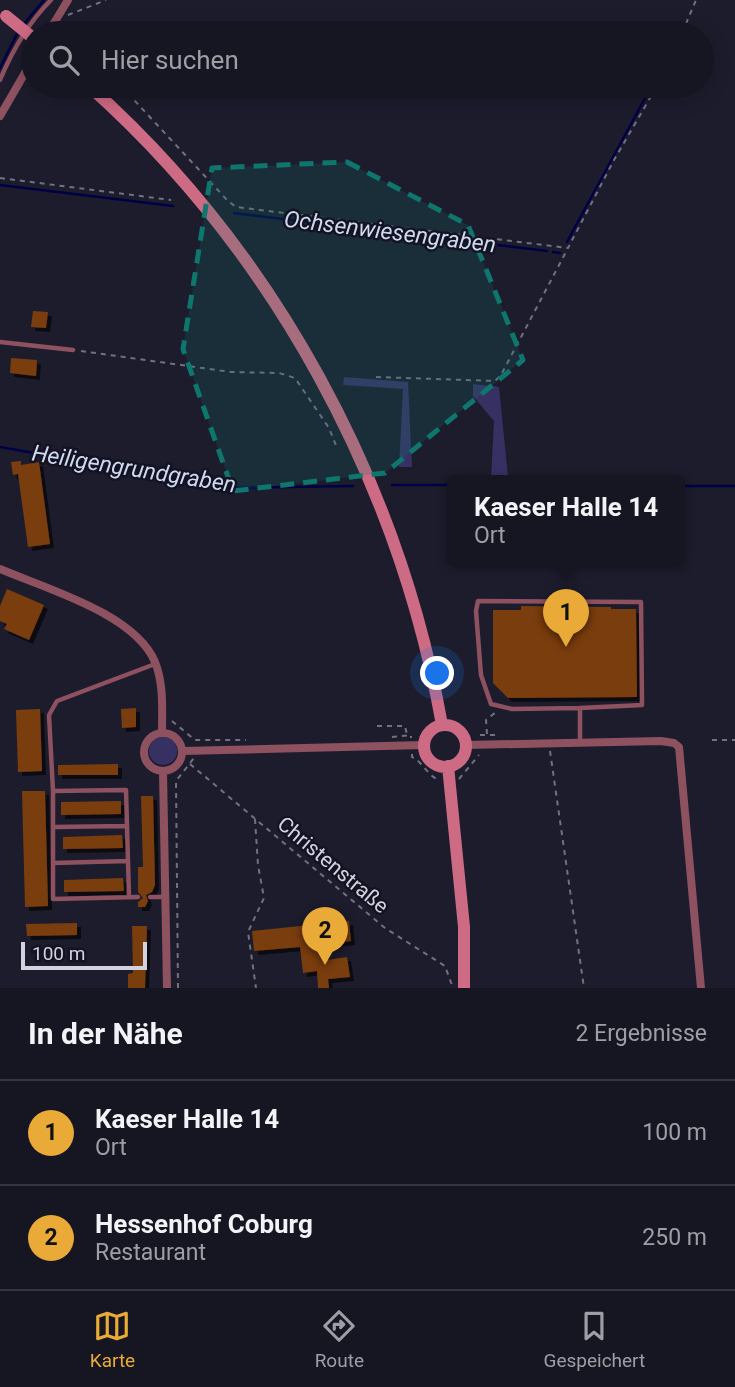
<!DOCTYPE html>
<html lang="de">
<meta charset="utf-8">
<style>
body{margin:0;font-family:Roboto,sans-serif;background:#23222f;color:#f1f3f6}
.scale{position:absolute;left:21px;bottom:18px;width:126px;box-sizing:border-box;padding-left:7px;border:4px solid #d3d2de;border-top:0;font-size:19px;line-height:24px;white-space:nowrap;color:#d3d2de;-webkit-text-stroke:5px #141324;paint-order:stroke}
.you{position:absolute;left:438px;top:674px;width:24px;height:24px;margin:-18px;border:5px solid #fff;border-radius:50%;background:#1a73e8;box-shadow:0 0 0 10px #1a73e833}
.badge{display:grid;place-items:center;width:46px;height:46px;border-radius:50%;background:#eaaa38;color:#111;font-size:23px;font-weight:700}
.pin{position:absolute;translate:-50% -58px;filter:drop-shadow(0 2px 4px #0008)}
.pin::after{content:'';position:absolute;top:37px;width:24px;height:21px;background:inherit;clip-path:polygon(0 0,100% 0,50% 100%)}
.popup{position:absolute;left:447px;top:475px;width:238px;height:91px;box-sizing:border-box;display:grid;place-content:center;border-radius:7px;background:#161522;filter:drop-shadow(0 2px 5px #0005);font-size:23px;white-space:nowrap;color:#9e9fa5}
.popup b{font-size:26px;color:#f1f3f6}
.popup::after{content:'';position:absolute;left:50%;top:100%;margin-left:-14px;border:14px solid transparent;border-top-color:#161522}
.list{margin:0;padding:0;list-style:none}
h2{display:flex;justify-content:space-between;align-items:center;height:91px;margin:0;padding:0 28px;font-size:30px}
h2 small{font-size:23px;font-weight:400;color:#9e9fa5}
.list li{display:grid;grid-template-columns:46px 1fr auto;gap:21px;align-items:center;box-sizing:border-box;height:105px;padding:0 28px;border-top:2px solid #353440}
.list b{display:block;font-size:26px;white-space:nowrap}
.list p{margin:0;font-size:23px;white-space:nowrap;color:#9e9fa5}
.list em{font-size:23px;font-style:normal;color:#9e9fa5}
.icon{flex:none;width:38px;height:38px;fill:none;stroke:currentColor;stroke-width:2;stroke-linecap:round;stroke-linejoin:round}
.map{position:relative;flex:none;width:735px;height:988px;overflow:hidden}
.search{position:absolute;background:#161522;box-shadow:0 4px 18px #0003;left:21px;right:21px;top:21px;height:77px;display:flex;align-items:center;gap:18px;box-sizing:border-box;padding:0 24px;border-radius:38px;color:#9e9fa5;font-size:26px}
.sheet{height:301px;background:#161522}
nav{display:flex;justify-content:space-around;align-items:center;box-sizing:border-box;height:98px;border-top:2px solid #353440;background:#161522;font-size:19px;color:#9e9fa5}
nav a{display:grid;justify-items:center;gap:4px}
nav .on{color:#eaaa38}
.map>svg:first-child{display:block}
</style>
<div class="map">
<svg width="735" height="988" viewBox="0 0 735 988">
<defs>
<filter id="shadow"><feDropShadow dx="4" dy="4" stdDeviation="0" flood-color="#0009"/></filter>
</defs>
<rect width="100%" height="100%" fill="#1d1c2d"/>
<path fill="#373163" d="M344 377 408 382 412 467H399L403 389 343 385Z
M473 384 499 387 508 477 505 481 491 479 494 421 473 396Z
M149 751a14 14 0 1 1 28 0a14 14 0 1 1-28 0Z"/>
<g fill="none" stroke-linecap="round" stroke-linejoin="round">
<path stroke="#000046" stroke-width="2.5" d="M24 24 44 0
M0 68 18 32
M0 185 173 206
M234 213 547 251
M567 242 650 89
M553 252 560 253
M0 447 230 488 353 486
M392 485H452
M680 486H735"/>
</g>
<path fill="#7a3d0e" filter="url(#shadow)" d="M33 311 48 312 46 328 31 327Z
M11 358 37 360 36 376 10 373Z
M21 461V465L39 462 50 544 28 547 18 474 13 475 11 462Z
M7 589 44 605 29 640 4 629 7 624 0 621V606Z
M521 606 611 607V609H636L637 697 508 698 493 683V610H521Z
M136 708V727L122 728 121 709Z
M40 709 42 771 18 772 16 710Z
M118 764V775H58V765Z
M22 791H45L48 906 25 907Z
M141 796H153L155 885 152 892 146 895 148 901 145 907H138V902L143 898 138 892V867H143Z
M121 801V814L61 815V802Z
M122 835 123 848 63 849V837Z
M123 878 124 891 64 892V880Z
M349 921 351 941 325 944 327 960 347 957 350 977 328 979 329 988H318L317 971 303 973 300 947 254 951 252 931Z
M77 923V935L27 936 26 924Z
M132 926H147L145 988H128V974L133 973Z"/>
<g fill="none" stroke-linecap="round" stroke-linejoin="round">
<path stroke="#727180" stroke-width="2" stroke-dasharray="5 5" stroke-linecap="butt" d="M68 15 106 0
M682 33 696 0
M121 86 228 201 236 207 568 248 614 160 657 86
M0 178 171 200
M81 351 231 372 279 373 295 378 329 428 337 448
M376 377 495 381 501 375 567 250
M172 721 195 740H246
M377 726H405L407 735
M487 734 486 720 496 712
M480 735H495
M392 737 411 735V738
M712 740H735
M550 751 584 988
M412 754V757C423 762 428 777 440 780
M190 764 385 928 445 966 453 988
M459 779 479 755
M255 819 258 865 264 898 248 932 256 988
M178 988 176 781 194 758"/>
<path stroke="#8e515f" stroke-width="4.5" d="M0 80C13 49 28 23 51 0
M0 342 73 350
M580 708 642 705 641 602 478 601 476 611 481 675 491 704 512 709 580 708V742
M53 791 49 715 57 701 155 664
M53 827 127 826
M53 863 128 861
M129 897 126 790 53 791V899L138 897
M150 897H165"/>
<path stroke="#8e515f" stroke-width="8" d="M48 33 68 0
M0 116 33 59
M0 569C47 589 135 614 155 662 164 684 162 710 162 733
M144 752a19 19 0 1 1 38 0a19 19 0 1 1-38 0Z
M466 745 661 741 674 743 679 747 701 988
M183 751 424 745
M163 772 167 988"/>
<path stroke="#ce6b84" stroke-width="12" d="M89 86C274 251 399 482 442 725
M424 746a21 21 0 1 1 42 0a21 21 0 1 1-42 0Z
M448 766 464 927V988"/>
<path stroke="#ce6b84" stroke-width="12" d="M6 16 33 38"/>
</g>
<path fill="#0f766e" fill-opacity="0.2" stroke="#0f766e" stroke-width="5" stroke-dasharray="14 9" stroke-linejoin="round" d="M347 162 468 225 523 360 385 473 233 491 183 349 212 168Z"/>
<g text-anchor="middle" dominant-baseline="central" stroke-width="5" stroke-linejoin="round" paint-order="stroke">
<g font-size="21" fill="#d3d2de" stroke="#141324">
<text transform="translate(333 865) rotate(40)">Christenstraße</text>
</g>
<g font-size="23" font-style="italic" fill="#cfdaef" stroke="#141324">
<text transform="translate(390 232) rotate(7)">Ochsenwiesengraben</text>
<text transform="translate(134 469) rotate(9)">Heiligengrundgraben</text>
</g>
</g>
</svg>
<div class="scale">100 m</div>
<div class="you"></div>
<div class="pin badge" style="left:566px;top:647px">1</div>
<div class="popup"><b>Kaeser Halle 14</b>Ort</div>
<div class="pin badge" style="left:325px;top:965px">2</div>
<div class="search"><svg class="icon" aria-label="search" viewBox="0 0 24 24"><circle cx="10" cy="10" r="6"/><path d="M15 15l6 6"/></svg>Hier suchen</div>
</div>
<section class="sheet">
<h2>In der Nähe<small>2 Ergebnisse</small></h2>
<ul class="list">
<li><span class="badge">1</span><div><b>Kaeser Halle 14</b><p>Ort</p></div><em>100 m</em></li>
<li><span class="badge">2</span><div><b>Hessenhof Coburg</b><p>Restaurant</p></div><em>250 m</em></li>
</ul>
</section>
<nav>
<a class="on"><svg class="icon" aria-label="map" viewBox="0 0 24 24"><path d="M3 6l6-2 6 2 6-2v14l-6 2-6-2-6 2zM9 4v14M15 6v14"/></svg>Karte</a>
<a><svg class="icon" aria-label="directions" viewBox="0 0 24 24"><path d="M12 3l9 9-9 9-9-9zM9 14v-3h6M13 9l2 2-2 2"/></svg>Route</a>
<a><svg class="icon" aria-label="saved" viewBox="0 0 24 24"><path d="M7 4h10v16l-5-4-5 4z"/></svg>Gespeichert</a>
</nav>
